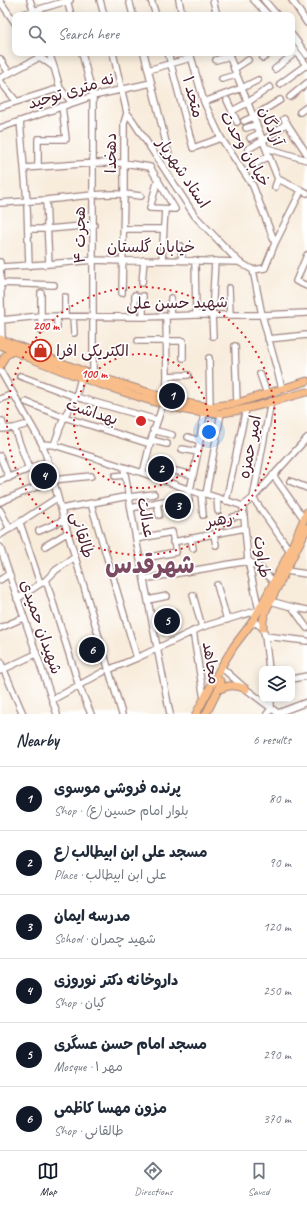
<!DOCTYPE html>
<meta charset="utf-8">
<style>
body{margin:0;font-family:Caveat,"Playpen Sans Arabic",sans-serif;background:#f6f6f7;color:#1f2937}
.controls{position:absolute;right:12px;bottom:12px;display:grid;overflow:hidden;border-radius:8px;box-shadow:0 2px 10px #0003}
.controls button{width:36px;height:36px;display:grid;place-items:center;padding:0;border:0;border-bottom:1px solid #e0e1e3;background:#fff;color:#1f2937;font:20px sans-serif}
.you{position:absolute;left:209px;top:432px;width:14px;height:14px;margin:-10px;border:3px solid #fff;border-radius:50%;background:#1a73e8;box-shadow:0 0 0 6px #1a73e833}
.badge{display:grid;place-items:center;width:26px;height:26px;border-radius:50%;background:#111827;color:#fff;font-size:13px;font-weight:700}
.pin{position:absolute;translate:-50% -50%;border:2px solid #fff;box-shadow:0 1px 4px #0006}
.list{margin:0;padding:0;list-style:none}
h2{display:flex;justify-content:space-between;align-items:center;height:52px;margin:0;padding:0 16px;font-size:17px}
h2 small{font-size:13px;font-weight:400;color:#747a83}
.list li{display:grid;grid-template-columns:26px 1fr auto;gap:12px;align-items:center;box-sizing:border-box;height:64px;padding:0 16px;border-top:1px solid #e0e1e3}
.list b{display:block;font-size:15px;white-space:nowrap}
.list p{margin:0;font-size:13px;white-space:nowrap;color:#747a83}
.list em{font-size:13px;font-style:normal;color:#747a83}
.icon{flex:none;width:22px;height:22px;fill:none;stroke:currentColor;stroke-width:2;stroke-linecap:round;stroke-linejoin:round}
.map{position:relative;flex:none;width:307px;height:714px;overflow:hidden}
.search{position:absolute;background:#fff;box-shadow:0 2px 10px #0003;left:12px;right:12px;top:12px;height:44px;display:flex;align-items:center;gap:10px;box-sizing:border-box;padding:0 14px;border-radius:8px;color:#747a83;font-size:15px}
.sheet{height:436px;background:#fff}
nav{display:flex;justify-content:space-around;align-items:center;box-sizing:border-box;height:56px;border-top:1px solid #e0e1e3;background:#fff;font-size:11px;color:#747a83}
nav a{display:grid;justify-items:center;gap:2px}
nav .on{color:#111827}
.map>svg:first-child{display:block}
</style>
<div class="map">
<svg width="307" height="714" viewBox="0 0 307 714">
<rect width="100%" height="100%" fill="#fff"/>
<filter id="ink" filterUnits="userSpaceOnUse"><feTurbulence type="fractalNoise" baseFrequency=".025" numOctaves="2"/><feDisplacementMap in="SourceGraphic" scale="8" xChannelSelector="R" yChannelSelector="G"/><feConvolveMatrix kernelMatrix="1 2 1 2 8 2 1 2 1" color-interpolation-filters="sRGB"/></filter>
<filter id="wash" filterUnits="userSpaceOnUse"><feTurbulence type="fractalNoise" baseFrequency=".012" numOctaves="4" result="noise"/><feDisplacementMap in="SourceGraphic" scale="16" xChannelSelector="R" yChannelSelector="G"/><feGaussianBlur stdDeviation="0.9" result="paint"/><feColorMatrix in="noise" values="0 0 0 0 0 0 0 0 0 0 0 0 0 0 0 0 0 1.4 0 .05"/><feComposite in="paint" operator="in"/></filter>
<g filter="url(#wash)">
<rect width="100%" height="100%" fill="#f8ecdb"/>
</g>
<g filter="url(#ink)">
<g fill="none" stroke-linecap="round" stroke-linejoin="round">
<defs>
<path id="minor" d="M30 0 35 15
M67 0 71 15
M100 0 104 15
M129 0 133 15
M151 0 156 15
M179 0 182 15
M213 0 217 15
M254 0 268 15
M264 0 277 15
M292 0 307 23
M0 1 15 23
M20 15 70 0
M292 35 307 55
M292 46 307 66
M37 53 40 57 54 67 60 88 72 103
M49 53 54 67
M82 53 93 96V375
M113 53 127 113 133 121 195 216 239 262
M144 53 169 155
M168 53 193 148 221 138
M190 53 204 102 221 138 253 186 275 243 265 268 253 270
M228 53 278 179 307 193
M263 58 270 53
M0 59 9 73
M216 60 230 56
M234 69 248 60
M275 69 296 52
M148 70 191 58
M0 78 40 57
M222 79 236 75
M0 81 16 101
M280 84 306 65
M290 97 307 83
M227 100 237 122
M204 102 242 88 258 80
M0 107 60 88
M232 111 247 103 270 87
M300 112 307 107
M284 119 307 154
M20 121 27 201
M244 121 253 117 280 100
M0 128 93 96 151 83
M246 128 256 125
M250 138 260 133
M267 148 307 160
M38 149V139H66L62 106
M248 149 264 140 287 123
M257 163 269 156
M38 167V151
M24 168 96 163H124L150 167 175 209 150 208 158 179
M275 187 278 179
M46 200 49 264
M0 203C15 202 31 201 46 200 78 197 109 191 141 196
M27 207 29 266
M28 229H48L94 225
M123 229H163
M275 243 301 191
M181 246 182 260
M307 255 296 281 307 286
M162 260 165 209
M195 260 196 315
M0 262 2 340
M1 267 49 264 94 260 123 261 162 260 239 262 253 270 262 315 282 388
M0 283 54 285
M142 283 144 260
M229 288 230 315
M41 293V331
M122 293 124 194V123L127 113
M135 295V316
M65 316V297
M166 316 167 376 166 398
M170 316 171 298
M73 317 74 333
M143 317V296
M2 320 40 316 143 317 196 315H262L307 313
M57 328V316
M213 336 212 315 215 261
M268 339 307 335
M138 341H183V358
M235 346 237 403
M209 358 210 407
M0 370 42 444 48 461 64 520 122 714
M260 374 267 394
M20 376 76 397 157 420
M167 376 188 375
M0 399 13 394
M271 401 253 498 290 551
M26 402 64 417 150 444
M2 421 4 428
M14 428 29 469
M0 429 14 428 25 425
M153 430 172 435
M188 437 200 441
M151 440 167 444
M42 444 54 445 143 473 201 494H206L243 506
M54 445 64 417 76 397 81 378
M182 449 198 452
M0 456 9 478
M124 468 136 539 170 714
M175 471 193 475
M143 473 151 440 163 404
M273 475 304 519
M115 476 125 475
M0 481 48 461
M290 481 307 488
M187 489 189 501
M190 490 198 452 204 413
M201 494 203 515
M206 494 221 413
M129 497 154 494
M217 498 218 511
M226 501 246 409
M0 502 53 480 91 476
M157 502 159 515
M91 504 137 658
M243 506 253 498 307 438
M131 508 164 501
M61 509 129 496
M0 510 10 529
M233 517 244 515
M20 523 40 583
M39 531 64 520
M214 534 216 545
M0 535 57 498
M191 538 193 548
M136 539 172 532 176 552 140 559
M173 542 245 528
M45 546 67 533
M0 547 57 714
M286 571 307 574
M144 579 248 561 258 566 274 582
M0 580 9 574
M46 580 79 686 91 714
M217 585 227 620
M193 595 202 627
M17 599 46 580 56 570 75 557
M148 600 167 596
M270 601 292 607 307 610
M292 607 307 628
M152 618 174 612
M250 625 256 623 263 628 265 636 269 669
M0 628 23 618
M193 631 204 699
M265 636 307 641
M0 661 23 714
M221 667 246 689 279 714
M108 670 137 658 202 627 259 610 248 561 243 506
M0 671 36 654
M292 679 307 676
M271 699V709
M52 700 103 672
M278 713 307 702
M267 714 271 709"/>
<path id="major" d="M0 339 93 375 166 398 185 403 210 407 237 403 307 381
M0 345C44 365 88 381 133 395 162 404 192 415 222 413 251 410 279 399 307 392
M0 366 5 356 13 351
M263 628V620L266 610 307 528
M220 689C229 684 237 685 246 689
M196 714 221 667 234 646 250 625 259 610 290 551 307 512
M206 714 221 684 220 681 218 680 212 684"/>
</defs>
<use href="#minor" stroke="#a18683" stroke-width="8"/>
<use href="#major" stroke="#a18683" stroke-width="9"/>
<use href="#minor" stroke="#fff" stroke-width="5.5"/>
<use href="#major" stroke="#f8bd89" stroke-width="7"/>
</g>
</g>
<g fill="none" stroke="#d62828" stroke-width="2" stroke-dasharray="2 4">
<circle cx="141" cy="421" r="67"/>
<circle cx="141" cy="421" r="134"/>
</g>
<defs>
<symbol id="shop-ring" viewBox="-11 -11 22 22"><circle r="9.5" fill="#fff" stroke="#c8321e" stroke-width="1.5"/><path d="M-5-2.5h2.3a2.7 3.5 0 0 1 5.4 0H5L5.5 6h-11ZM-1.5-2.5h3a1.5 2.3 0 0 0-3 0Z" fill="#c8321e"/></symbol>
</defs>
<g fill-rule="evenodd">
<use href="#shop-ring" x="28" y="338" width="25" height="25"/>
</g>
<g text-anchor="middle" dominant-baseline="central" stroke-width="3.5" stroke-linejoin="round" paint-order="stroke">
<g font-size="16" fill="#4a1f2b" stroke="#fff">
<text transform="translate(71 91) rotate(-17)">نه متری توحید</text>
<text transform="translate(193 97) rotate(75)">متحد ۱</text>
<text transform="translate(271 126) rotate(68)">آزادگان</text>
<text transform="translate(245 149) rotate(60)">خیابان وحدت</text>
<text transform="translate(111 153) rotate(-90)">دهخدا</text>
<text transform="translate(183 173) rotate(56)">استاد شهریار</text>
<text transform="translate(80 235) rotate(-90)">هجرت ۴</text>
<text x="151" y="247">خیابان گلستان</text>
<text transform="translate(177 303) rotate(-1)">شهید حسن علی</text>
<text transform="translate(92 412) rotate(18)">بهداشت</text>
<text transform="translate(250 447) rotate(-79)">امیر حمزه</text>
<text transform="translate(146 518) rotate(80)">عدالت</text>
<text transform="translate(219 520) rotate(-10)">رهبر</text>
<text transform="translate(82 535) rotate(74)">طالقانی</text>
<text transform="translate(262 557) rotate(82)">طراوت</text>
<text transform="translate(41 627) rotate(71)">شهیدان حمیدی</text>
<text transform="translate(211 663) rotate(81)">مجاهد</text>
</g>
<g font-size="16" fill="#4a1f2b" stroke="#fff" text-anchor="start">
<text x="56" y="351">الکتریکی افرا</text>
</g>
<g font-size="24" font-weight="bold" fill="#7c4b61" stroke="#fff">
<text x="150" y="565">شهرقدس</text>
</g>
</g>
<circle cx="141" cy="421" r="6" fill="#d62828" stroke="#fff" stroke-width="2"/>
<g font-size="12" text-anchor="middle" font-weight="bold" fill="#d62828" stroke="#fff" stroke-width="3.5" stroke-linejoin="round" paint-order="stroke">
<text x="46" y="330">200 m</text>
<text x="94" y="378">100 m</text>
</g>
</svg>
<div class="controls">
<button><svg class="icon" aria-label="layers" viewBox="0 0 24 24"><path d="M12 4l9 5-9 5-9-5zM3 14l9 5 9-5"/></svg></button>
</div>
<div class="you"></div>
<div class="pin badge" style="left:172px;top:396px">1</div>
<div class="pin badge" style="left:161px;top:469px">2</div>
<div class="pin badge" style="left:178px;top:506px">3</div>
<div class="pin badge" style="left:44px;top:476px">4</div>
<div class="pin badge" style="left:167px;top:621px">5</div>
<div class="pin badge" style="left:92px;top:650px">6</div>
<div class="search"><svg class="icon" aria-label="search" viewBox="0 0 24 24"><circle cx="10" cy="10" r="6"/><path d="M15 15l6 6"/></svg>Search here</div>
</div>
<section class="sheet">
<h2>Nearby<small>6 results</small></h2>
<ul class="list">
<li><span class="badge">1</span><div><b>پرنده فروشی موسوی</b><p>Shop · بلوار امام حسین (ع)</p></div><em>80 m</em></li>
<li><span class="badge">2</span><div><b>مسجد علی ابن ابیطالب (ع</b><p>Place · علی ابن ابیطالب</p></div><em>90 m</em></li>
<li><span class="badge">3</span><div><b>مدرسه ایمان</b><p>School · شهید چمران</p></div><em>120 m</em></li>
<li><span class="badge">4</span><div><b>داروخانه دکتر نوروزی</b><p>Shop · کیان</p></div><em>250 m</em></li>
<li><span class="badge">5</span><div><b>مسجد امام حسن عسگری</b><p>Mosque · مهر ۱</p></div><em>290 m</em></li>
<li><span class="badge">6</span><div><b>مزون مهسا کاظمی</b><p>Shop · طالقانی</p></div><em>370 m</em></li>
</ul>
</section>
<nav>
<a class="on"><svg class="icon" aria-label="map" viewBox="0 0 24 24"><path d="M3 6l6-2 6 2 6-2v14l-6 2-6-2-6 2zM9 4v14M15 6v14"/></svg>Map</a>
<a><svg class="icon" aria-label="directions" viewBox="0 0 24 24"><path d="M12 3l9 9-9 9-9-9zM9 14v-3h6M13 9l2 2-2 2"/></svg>Directions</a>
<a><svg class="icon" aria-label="saved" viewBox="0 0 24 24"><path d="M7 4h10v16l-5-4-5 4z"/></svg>Saved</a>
</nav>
